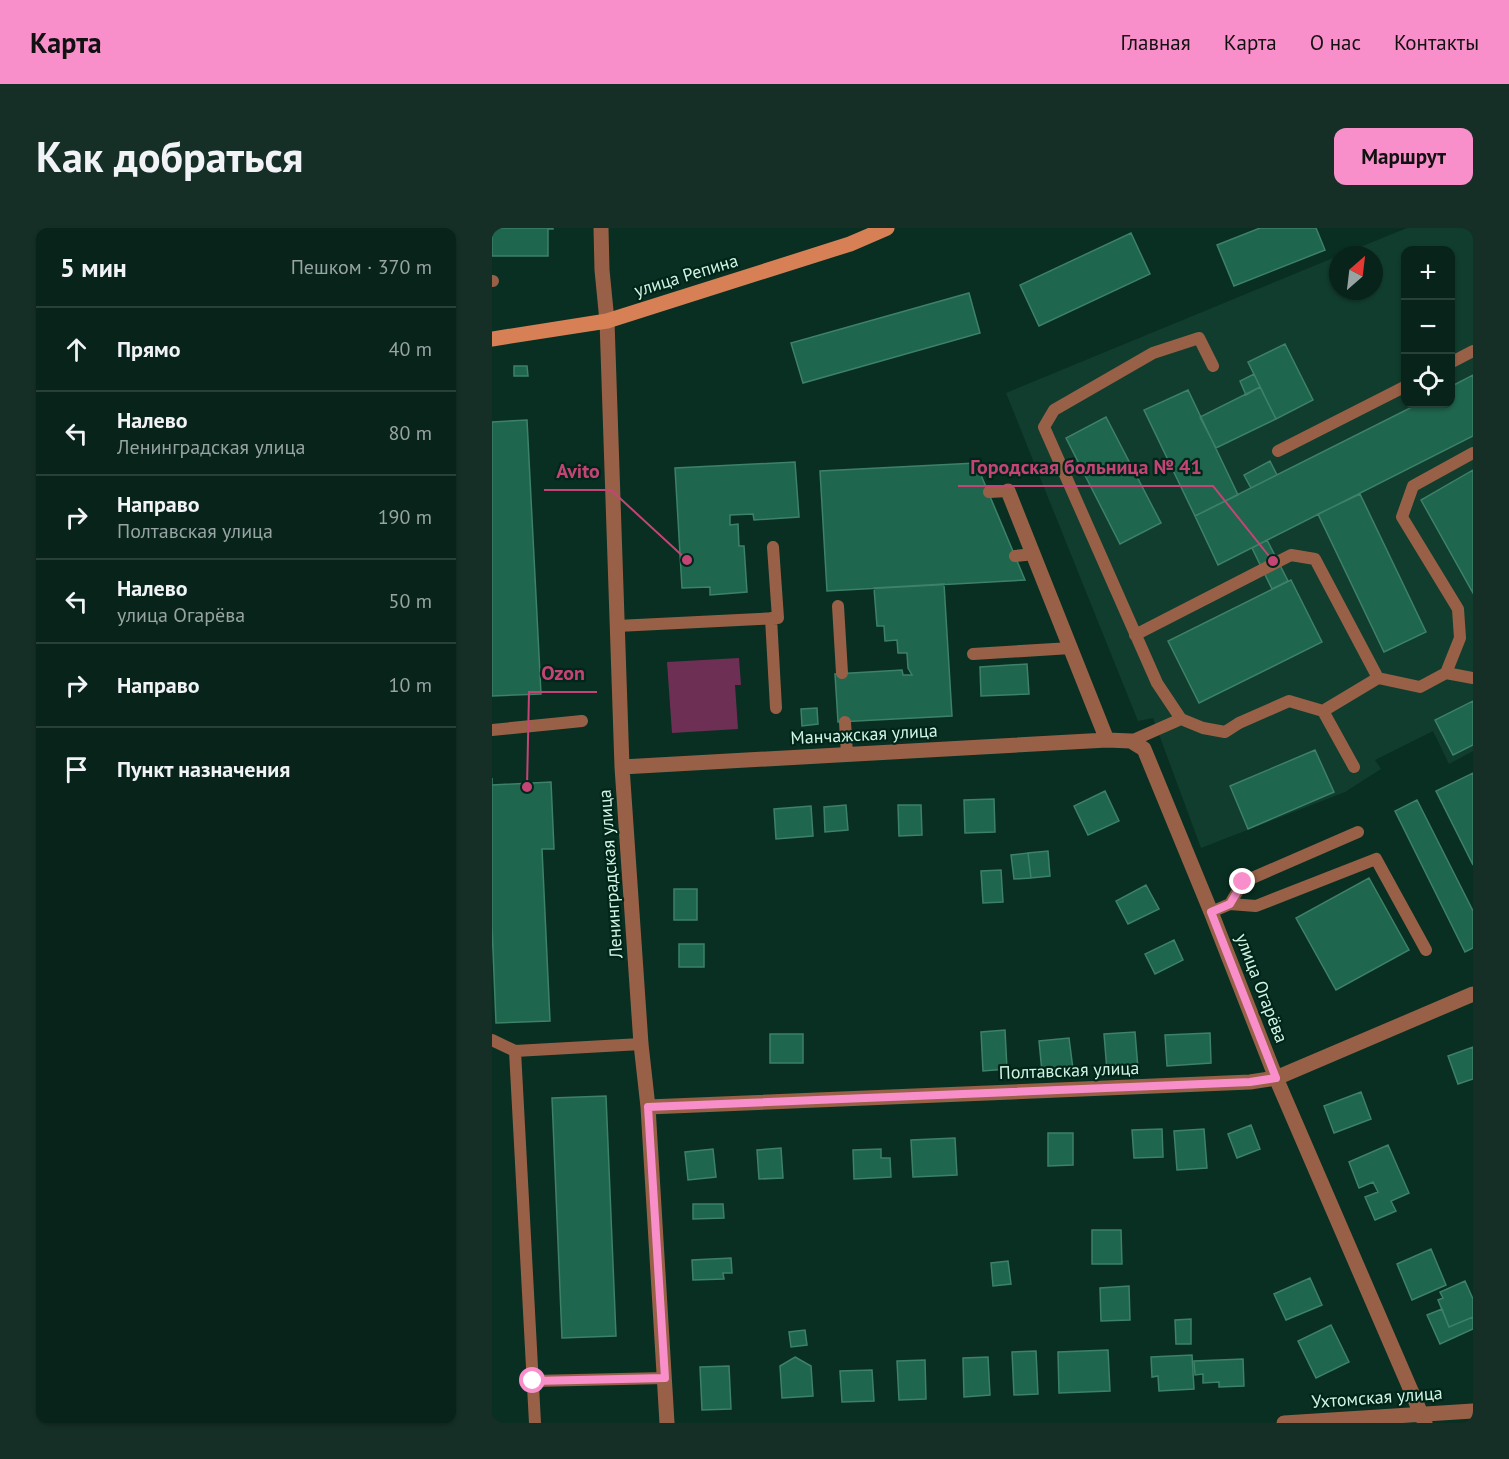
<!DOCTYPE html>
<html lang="ru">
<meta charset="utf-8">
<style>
body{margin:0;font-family:"PT Sans",sans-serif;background:#152f27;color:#f1f3f6}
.controls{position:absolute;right:18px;top:18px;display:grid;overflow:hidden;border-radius:12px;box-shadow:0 2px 4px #0004}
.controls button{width:54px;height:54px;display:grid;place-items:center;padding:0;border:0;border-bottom:2px solid #284039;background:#07231a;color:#f1f3f6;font:30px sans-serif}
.compass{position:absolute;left:837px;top:18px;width:54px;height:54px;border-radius:50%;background:#07231a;box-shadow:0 2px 4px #0004;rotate:28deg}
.stop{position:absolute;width:18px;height:18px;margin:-14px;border:4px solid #f98fca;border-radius:50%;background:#fff}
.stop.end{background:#f98fca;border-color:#fff;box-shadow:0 2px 6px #0008}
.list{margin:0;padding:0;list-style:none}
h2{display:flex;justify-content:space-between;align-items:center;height:78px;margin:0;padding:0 24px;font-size:26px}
h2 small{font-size:20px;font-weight:400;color:#98a4a2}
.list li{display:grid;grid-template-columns:39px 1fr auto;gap:18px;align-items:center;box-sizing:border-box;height:84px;padding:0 24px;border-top:2px solid #284039}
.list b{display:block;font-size:22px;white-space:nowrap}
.list p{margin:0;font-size:20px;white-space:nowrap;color:#98a4a2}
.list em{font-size:20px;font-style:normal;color:#98a4a2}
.icon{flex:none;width:33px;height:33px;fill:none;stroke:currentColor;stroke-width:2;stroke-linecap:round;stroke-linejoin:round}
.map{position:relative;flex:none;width:981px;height:1195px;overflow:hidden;border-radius:12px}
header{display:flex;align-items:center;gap:36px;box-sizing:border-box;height:84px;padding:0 30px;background:#f98fca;color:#111}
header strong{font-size:28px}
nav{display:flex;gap:33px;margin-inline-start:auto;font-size:21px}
.intro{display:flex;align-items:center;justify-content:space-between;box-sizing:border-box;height:144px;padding:0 36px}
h1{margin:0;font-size:42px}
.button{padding:15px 27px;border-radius:12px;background:#f98fca;color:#111;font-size:21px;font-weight:700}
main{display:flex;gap:36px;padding:0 36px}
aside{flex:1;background:#07231a;border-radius:12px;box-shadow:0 2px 4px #0004}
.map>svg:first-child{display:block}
</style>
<header>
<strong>Карта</strong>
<nav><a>Главная</a><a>Карта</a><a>О нас</a><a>Контакты</a></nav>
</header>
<div class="intro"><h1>Как добраться</h1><a class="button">Маршрут</a></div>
<main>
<aside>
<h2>5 мин<small>Пешком · 370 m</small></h2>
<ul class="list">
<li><svg class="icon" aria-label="ahead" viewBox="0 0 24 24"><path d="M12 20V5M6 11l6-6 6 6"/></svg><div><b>Прямо</b></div><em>40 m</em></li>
<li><svg class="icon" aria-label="left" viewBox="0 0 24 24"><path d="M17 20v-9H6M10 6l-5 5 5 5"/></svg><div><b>Налево</b><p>Ленинградская улица</p></div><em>80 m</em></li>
<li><svg class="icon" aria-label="right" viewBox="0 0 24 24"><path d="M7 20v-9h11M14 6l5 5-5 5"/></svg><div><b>Направо</b><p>Полтавская улица</p></div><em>190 m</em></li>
<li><svg class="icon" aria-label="left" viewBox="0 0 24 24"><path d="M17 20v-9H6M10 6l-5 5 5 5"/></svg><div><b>Налево</b><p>улица Огарёва</p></div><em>50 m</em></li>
<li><svg class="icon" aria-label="right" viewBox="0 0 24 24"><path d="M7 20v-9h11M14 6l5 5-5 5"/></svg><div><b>Направо</b></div><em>10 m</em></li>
<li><svg class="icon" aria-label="arrive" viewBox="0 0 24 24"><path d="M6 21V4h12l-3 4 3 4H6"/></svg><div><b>Пункт назначения</b></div></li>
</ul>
</aside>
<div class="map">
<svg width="981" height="1195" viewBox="0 0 981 1195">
<rect width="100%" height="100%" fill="#092f22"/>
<path fill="#113d2e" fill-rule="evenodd" d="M915 0H981V523L957 536 941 503 883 532 889 541 853 564 709 620 661 490 646 493 514 165 846 28V63H882V27H849ZM914 22H958V176H914Z"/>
<path fill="#6e2f54" d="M247 430 249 457H243L246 501 180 505 175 434Z"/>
<path fill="#1f664e" stroke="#3d8168" stroke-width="1.5" d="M0 0H61V1H56V28H0Z
M768 0H824L833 22 742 58 725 17Z
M639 5 658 46 547 98 528 57Z
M477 65 488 105 311 155 299 115Z
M793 116 821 172 784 191 756 134Z
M22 138H35L36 148H22Z
M762 146 768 159 754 167 748 153Z
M981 147V208L726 337 703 288 926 176H958V159Z
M768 159 784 191 724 220 708 189Z
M696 162 746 267 703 288 652 182Z
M614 189 669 295 628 316 574 210Z
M35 192 49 466 0 468V194Z
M778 233 785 247 759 260 752 247Z
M303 234 307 289 262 292 261 286 238 287V297L246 296 247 318H252L255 364 218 367V359L190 360 183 240Z
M484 235 533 352 335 363 328 243Z
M981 242V365L929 272Z
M868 266 934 404 892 424 826 286Z
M775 312 796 353 780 361 760 320Z
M799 352 830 414 707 475 676 413Z
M452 356 460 488 346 494 343 446 410 442 411 447H420L416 440 415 425H406L405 412 393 413 392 398H385L382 360Z
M535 436 537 466 489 468 488 439Z
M981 473V517L961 527 943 492Z
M325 480 326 496 310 498 309 481Z
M823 522 842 564 756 601 738 558Z
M981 545V637L944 563Z
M0 550V557L59 554 62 621H50L58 793 4 795 0 698Z
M613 563 627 593 596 607 582 578Z
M502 571 503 604 473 605 472 572Z
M925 572 981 683V720L973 724 903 583Z
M354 577 356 602 333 604 332 579Z
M406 577H429L430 607 407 608Z
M319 578 321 608 284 611 282 581Z
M556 623 558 648 539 650 536 625Z
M536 625 539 650 522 651 519 627Z
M509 642 511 674 491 675 489 643Z
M877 650 917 722 844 762 804 690Z
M654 657 667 681 636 696 624 673Z
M182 661H205V692H182Z
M682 712 691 732 663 746 653 726Z
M187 716H212V739H187Z
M513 802 515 841 491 843 489 804Z
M643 804 646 841 615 843 612 806Z
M718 805 719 835 675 838 673 807Z
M278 806H311V835H278Z
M577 810 581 841 550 844 547 813Z
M981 819V851L966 856 956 828Z
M869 864 879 891 842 905 832 878Z
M114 868 124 1108 70 1110 60 870Z
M759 897 768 921 745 930 736 906Z
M670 901 671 929 642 930 640 902Z
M712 901 715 940 685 942 682 903Z
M556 905H581V937L556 938Z
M463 910 465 947 421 949 419 912Z
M896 917 917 965 899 973 904 983 883 992 873 969 886 964 881 954 867 960 857 934Z
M289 920 291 950 267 951 265 922Z
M221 921 224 949 196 952 193 924Z
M389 921V930H398L399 949 362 951 361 922Z
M201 976H231L232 990 201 991Z
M600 1002H629L630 1036H600Z
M939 1021 954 1057 920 1072 905 1036Z
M239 1030 240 1045H231L232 1051 201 1052 200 1032Z
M516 1033 519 1056 501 1058 499 1035Z
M818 1050 830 1077 794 1092 782 1066Z
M973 1053 981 1071V1089L957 1099 946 1072 951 1070 948 1064Z
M637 1058 638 1092 609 1093 608 1060Z
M950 1081 957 1099 981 1089V1101L948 1116 935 1087Z
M699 1091V1116H684L683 1092Z
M839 1097 857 1134 824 1150 806 1113Z
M313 1102 315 1117 299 1119 297 1104Z
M616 1122 618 1163 567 1165 566 1124Z
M544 1123 546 1166 522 1167 520 1124Z
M700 1127 702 1161 667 1163 666 1148 660 1149 659 1129Z
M303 1129 319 1138 321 1168 290 1170 288 1138Z
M496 1129 498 1167 472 1169 471 1130Z
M751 1131 752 1158 727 1159V1154L711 1155V1146L703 1147 702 1133Z
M433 1132 434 1171 407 1172 405 1133Z
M237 1138 239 1181 210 1182 208 1139Z
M380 1142 382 1173 350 1174 348 1143Z"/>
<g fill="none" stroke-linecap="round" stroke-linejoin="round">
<path stroke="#986147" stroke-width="12" d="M0 53H1
M958 135 981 123
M721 138 707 110 661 125 562 182 552 199 665 455 689 491 711 500 733 504 747 495 797 473 831 483 886 450 928 459 954 445 981 450
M786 223 914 158
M497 264 516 263
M523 328 542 326
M346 378 350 445
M279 390 284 480
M125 398 286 390 281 319
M643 407 799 327 823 331 886 450
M481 426 579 420
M954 445 968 410 966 381 910 289 921 258 981 225
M831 483 862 539
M353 494 355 526
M0 502 90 493
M639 513 689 491
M738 676 751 654 866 604
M719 684 738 676 764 678 884 631 934 722
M0 812 23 823 43 1195
M23 823 149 816
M41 1153 173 1150"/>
<path stroke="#986147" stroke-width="15" d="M109 0 110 42 115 93 130 539 149 816 156 879 175 1195
M516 263 615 512
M130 539 615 512 639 513 652 521 719 684 784 850 933 1195
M156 879 758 854 784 850 981 766
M792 1195 981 1183"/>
<path stroke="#d78055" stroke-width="15" d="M0 111 115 93 358 16 395 0"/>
</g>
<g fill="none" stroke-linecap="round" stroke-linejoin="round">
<path stroke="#f98fca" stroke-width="8" d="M41 1153 173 1150 156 879 758 854 784 850 719 684 738 676 751 654"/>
</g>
<g text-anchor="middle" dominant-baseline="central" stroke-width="4.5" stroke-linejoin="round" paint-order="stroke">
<g font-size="18" fill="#d2f4e4" stroke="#002519">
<text transform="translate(194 47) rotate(-17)">улица Репина</text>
<text transform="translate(372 506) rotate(-3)">Манчажская улица</text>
<text transform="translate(118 646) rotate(-94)">Ленинградская улица</text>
<text transform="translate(770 760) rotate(69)">улица Огарёва</text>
<text transform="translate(577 842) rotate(-2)">Полтавская улица</text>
<text transform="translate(885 1169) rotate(-4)">Ухтомская улица</text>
</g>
</g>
<path fill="none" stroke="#c54476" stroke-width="2" d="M781 333L721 258H466M195 332L119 262H52M35 559L37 464H105"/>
<g fill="#c54476" stroke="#002519" stroke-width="2">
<circle cx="781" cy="333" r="6"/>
<circle cx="195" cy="332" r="6"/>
<circle cx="35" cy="559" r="6"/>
</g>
<g font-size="20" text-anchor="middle" font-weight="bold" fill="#c54476" stroke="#002519" stroke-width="4.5" stroke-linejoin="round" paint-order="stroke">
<text x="594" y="246">Городская больница № 41</text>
<text x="86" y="250">Avito</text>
<text x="71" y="452">Ozon</text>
</g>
</svg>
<div class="controls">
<button>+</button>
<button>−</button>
<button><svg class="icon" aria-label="locate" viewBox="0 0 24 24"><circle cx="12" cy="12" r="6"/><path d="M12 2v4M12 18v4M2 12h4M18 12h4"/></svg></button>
</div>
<svg class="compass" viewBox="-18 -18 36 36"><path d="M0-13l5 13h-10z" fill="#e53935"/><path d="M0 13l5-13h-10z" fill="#98a4a2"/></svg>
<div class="stop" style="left:41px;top:1153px"></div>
<div class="stop end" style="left:751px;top:654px"></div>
</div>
</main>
